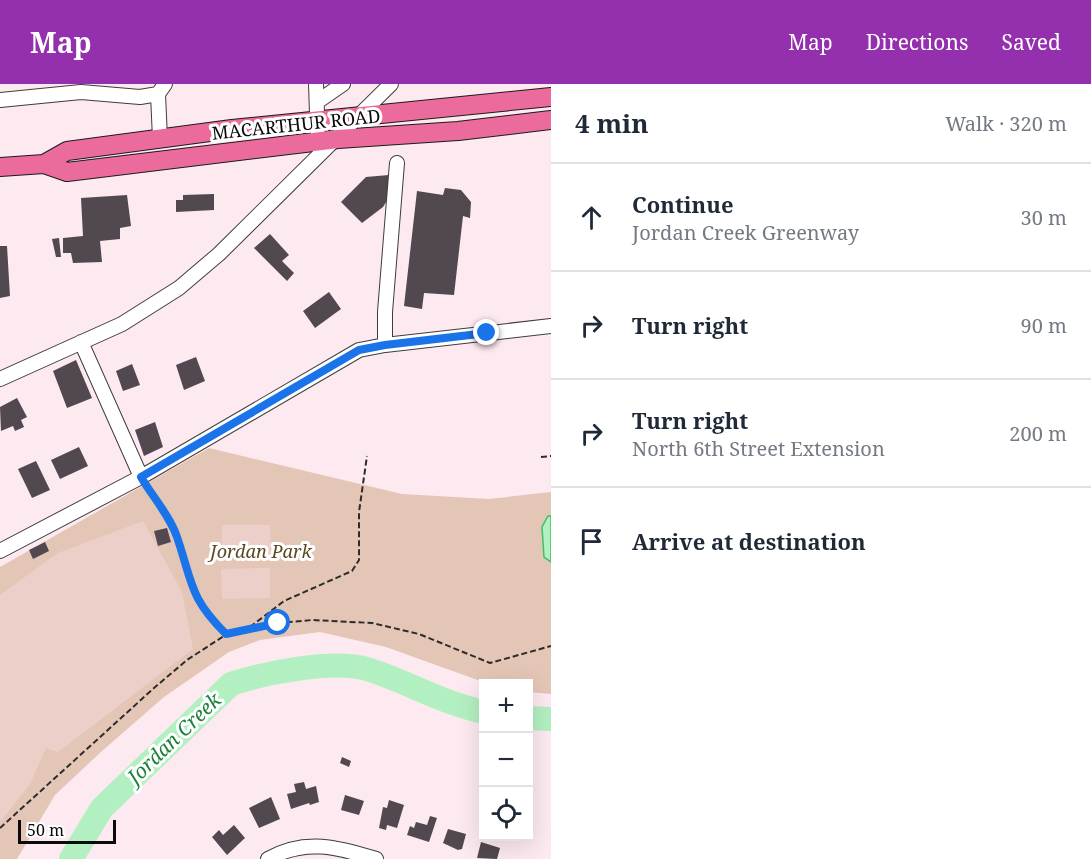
<!DOCTYPE html>
<meta charset="utf-8">
<style>
body{margin:0;font-family:"Noto Serif",serif;background:#f2f2f3;color:#1f2937}
.controls{position:absolute;right:18px;bottom:18px;display:grid;overflow:hidden;border-radius:0px;box-shadow:0 6px 24px #0002}
.controls button{width:54px;height:54px;display:grid;place-items:center;padding:0;border:0;border-bottom:2px solid #e0e1e3;background:#fff;color:#1f2937;font:30px sans-serif}
.scale{position:absolute;left:18px;bottom:15px;width:98px;box-sizing:border-box;padding-left:6px;border:3px solid #0a0a0a;border-top:0;font-size:16px;line-height:21px;white-space:nowrap;color:#0a0a0a;-webkit-text-stroke:4px #fff;paint-order:stroke}
.stop{position:absolute;width:18px;height:18px;margin:-14px;border:4px solid #1a73e8;border-radius:50%;background:#fff}
.stop.end{background:#1a73e8;border-color:#fff;box-shadow:0 2px 6px #0008}
.list{margin:0;padding:0;list-style:none}
h2{display:flex;justify-content:space-between;align-items:center;height:78px;margin:0;padding:0 24px;font-size:26px}
h2 small{font-size:20px;font-weight:400;color:#747a83}
.list li{display:grid;grid-template-columns:39px 1fr auto;gap:18px;align-items:center;box-sizing:border-box;height:108px;padding:0 24px;border-top:2px solid #e0e1e3}
.list b{display:block;font-size:22px;white-space:nowrap}
.list p{margin:0;font-size:20px;white-space:nowrap;color:#747a83}
.list em{font-size:20px;font-style:normal;color:#747a83}
.icon{flex:none;width:33px;height:33px;fill:none;stroke:currentColor;stroke-width:2;stroke-linecap:round;stroke-linejoin:round}
.map{position:relative;flex:none;width:551px;height:775px;overflow:hidden}
header{display:flex;align-items:center;gap:36px;box-sizing:border-box;height:84px;padding:0 30px;background:#9430ad;color:#fff}
header strong{font-size:28px}
nav{display:flex;gap:33px;margin-inline-start:auto;font-size:21px}
main{display:flex}
aside{flex:1;background:#fff}
.map>svg:first-child{display:block}
</style>
<header>
<strong>Map</strong>
<nav><a>Map</a><a>Directions</a><a>Saved</a></nav>
</header>
<main>
<div class="map">
<svg width="551" height="775" viewBox="0 0 551 775">
<rect width="100%" height="100%" fill="#fde9f0"/>
<path fill="#e4c6b7" d="M209 364 402 410 489 415 551 408V610L529 608 528 600 486 599 386 563 320 548 260 556 229 568 164 613 102 667 55 711 17 775H0V483Z"/>
<path fill="#eccfc8" d="M143 437 182 508 193 565 58 668 46 664 30 700 0 738V511L58 469Z
M222 441H270L271 471H222Z
M270 484V514L222 515 221 485Z"/>
<path fill="#b3f0c1" stroke="#41c061" stroke-width="1.5" d="M548 432H551V478L544 473 542 443Z"/>
<g fill="none" stroke-linecap="round" stroke-linejoin="round">
<path stroke="#b3f0c1" stroke-width="24" d="M528 634 551 635
M71 775 102 724 231 600C264 589 333 575 367 585 406 597 444 620 484 628"/>
</g>
<path fill="#52484f" d="M389 91 390 112 383 123 362 139 341 118 366 93Z
M445 104 461 106 471 118 470 134 463 132 454 211 424 209 422 225 404 222 417 107 443 111Z
M214 110V126L176 128V116H183V111Z
M127 111 131 142 120 144V155L100 157 102 178 73 179 71 169H63V154L83 152 81 114Z
M270 150 289 171 282 177 294 189 287 197 254 164Z
M59 154 61 173H56L52 155Z
M0 162H7L10 212 0 214Z
M329 208 341 225 315 244 303 227Z
M196 273 205 297 184 306 176 281Z
M76 276 92 314 67 324 53 287Z
M132 280 140 301 123 307 116 287Z
M17 314 27 333 21 336 24 343 15 347 13 342 1 347 0 323Z
M155 338 163 363 144 372 135 346Z
M79 363 88 382 60 395 51 376Z
M36 377 50 406 32 414 18 385Z
M167 444 171 458 158 462 154 447Z
M45 458 49 467 33 475 29 466Z
M342 673 351 677 349 683 340 679Z
M304 698 306 705 316 702 319 718 310 721 309 719 291 725 287 710 296 708 294 700Z
M345 711 364 717 359 731 341 726Z
M271 713 280 735 259 744 249 724Z
M389 716 404 721 397 744 387 741 386 746 379 744 383 723 387 724Z
M430 732 437 734 429 758 407 751 410 742 414 744 416 738 427 741Z
M234 741 245 754 227 771 212 753 219 746 223 751Z
M448 745 466 750 462 765 458 766 443 759Z
M481 758 500 764 497 775 477 774Z"/>
<g fill="none" stroke-linecap="round" stroke-linejoin="round">
<defs>
<path id="minor" d="M316 0 318 59
M158 10 160 55
M0 16 81 8 140 13 158 10 165 0
M317 18 343 0
M81 258 141 393
M385 261V228L397 79
M0 295 122 240 179 204 219 170 391 0
M0 467 141 393 359 266 385 261 551 242
M268 775C305 754 338 763 376 775"/>
<path id="major" d="M44 80 67 67 232 45 551 13
M0 83 44 80 67 88 338 55 458 47 551 36"/>
</defs>
<use href="#minor" stroke="#3d3d3d" stroke-width="16"/>
<use href="#major" stroke="#1b1b1b" stroke-width="20"/>
<path stroke="#2c2c2c" stroke-width="2" stroke-dasharray="6 3" stroke-linecap="butt" d="M541 373 551 372
M147 403 176 451 194 512 227 550
M250 543 284 517 352 487 359 476V428L367 372
M0 744 154 604 187 576 227 550 278 539 312 536 372 539 419 550 490 579 551 562"/>
<use href="#minor" stroke="#fff" stroke-width="14"/>
<use href="#major" stroke="#ec6b9d" stroke-width="18"/>
</g>
<g fill="none" stroke-linecap="round" stroke-linejoin="round">
<path stroke="#1a73e8" stroke-width="8" d="M278 539 226 550C189 513 193 500 177 453 170 432 152 412 141 393L359 266 385 261 487 249"/>
</g>
<g text-anchor="middle" dominant-baseline="central" stroke-width="6" stroke-linejoin="round" paint-order="stroke">
<g font-size="18" fill="#0a0a0a" stroke="#fff">
<text transform="translate(296 40) rotate(-6)">MACARTHUR ROAD</text>
</g>
<g font-size="18" font-style="italic" fill="#5b4722" stroke="#fff">
<text x="261" y="467">Jordan Park</text>
</g>
<g font-size="20" font-style="italic" fill="#1e823b" stroke="#fff">
<text transform="translate(174 654) rotate(-44)">Jordan Creek</text>
</g>
</g>
</svg>
<div class="controls">
<button>+</button>
<button>−</button>
<button><svg class="icon" aria-label="locate" viewBox="0 0 24 24"><circle cx="12" cy="12" r="6"/><path d="M12 2v4M12 18v4M2 12h4M18 12h4"/></svg></button>
</div>
<div class="scale">50 m</div>
<div class="stop" style="left:278px;top:539px"></div>
<div class="stop end" style="left:487px;top:249px"></div>
</div>
<aside>
<h2>4 min<small>Walk · 320 m</small></h2>
<ul class="list">
<li><svg class="icon" aria-label="ahead" viewBox="0 0 24 24"><path d="M12 20V5M6 11l6-6 6 6"/></svg><div><b>Continue</b><p>Jordan Creek Greenway</p></div><em>30 m</em></li>
<li><svg class="icon" aria-label="right" viewBox="0 0 24 24"><path d="M7 20v-9h11M14 6l5 5-5 5"/></svg><div><b>Turn right</b></div><em>90 m</em></li>
<li><svg class="icon" aria-label="right" viewBox="0 0 24 24"><path d="M7 20v-9h11M14 6l5 5-5 5"/></svg><div><b>Turn right</b><p>North 6th Street Extension</p></div><em>200 m</em></li>
<li><svg class="icon" aria-label="arrive" viewBox="0 0 24 24"><path d="M6 21V4h12l-3 4 3 4H6"/></svg><div><b>Arrive at destination</b></div></li>
</ul>
</aside>
</main>
